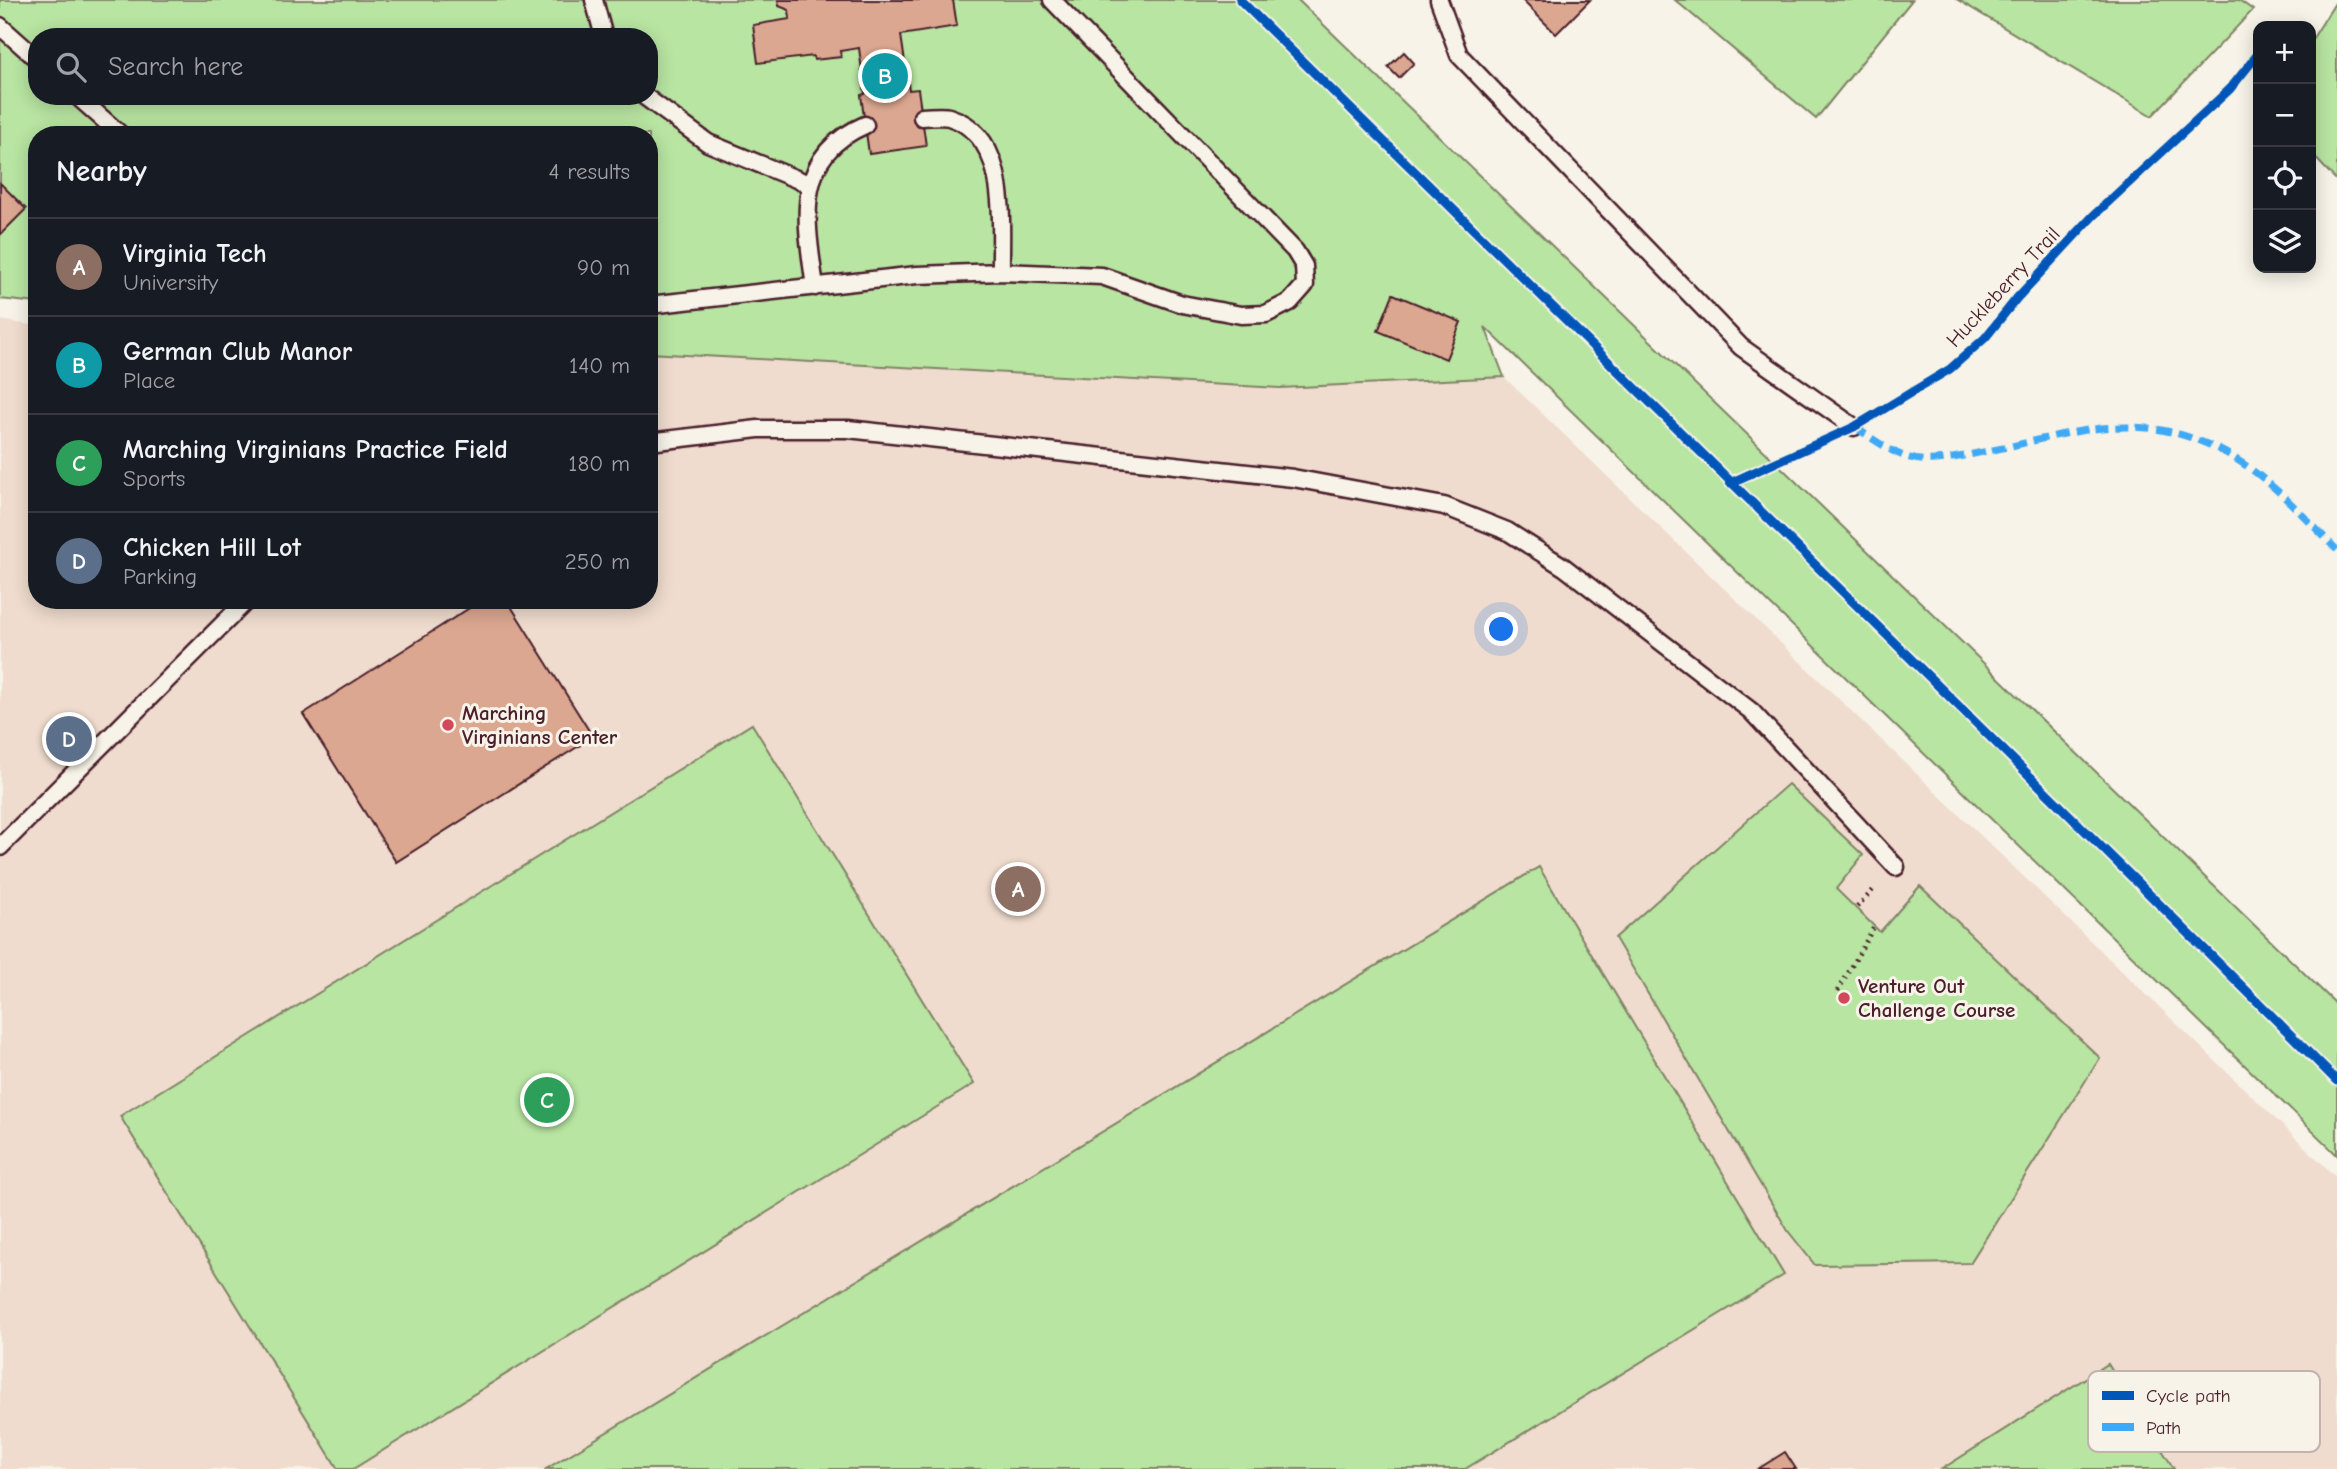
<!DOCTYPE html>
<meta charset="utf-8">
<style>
body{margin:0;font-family:"Comic Neue",sans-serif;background:#242831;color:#f1f3f6}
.controls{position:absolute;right:21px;top:21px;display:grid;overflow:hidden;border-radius:14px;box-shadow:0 4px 18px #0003}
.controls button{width:63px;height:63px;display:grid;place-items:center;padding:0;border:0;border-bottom:2px solid #363941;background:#171b24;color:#f1f3f6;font:35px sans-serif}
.you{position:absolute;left:1502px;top:630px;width:24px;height:24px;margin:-18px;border:5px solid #fff;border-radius:50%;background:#1a73e8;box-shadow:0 0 0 10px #1a73e833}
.badge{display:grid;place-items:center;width:46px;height:46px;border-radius:50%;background:#d1495b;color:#fff;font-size:23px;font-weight:700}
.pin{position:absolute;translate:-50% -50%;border:4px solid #fff;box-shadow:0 2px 7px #0006}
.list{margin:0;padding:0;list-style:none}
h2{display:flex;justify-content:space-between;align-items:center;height:91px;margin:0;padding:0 28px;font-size:30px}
h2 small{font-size:23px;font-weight:400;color:#9ea1a6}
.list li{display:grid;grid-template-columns:46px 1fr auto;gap:21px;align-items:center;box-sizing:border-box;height:98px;padding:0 28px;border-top:2px solid #363941}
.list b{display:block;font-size:26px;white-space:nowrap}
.list p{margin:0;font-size:23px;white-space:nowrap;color:#9ea1a6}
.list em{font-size:23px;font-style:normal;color:#9ea1a6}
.icon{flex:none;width:38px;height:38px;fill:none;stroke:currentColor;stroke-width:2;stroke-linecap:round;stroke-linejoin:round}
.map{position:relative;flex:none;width:2337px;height:1469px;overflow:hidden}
.search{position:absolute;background:#171b24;box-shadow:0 4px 18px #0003;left:28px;top:28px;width:630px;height:77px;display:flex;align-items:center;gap:18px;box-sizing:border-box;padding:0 24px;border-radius:28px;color:#9ea1a6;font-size:26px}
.panel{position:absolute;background:#171b24;box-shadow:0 4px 18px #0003;left:28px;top:126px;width:630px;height:483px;border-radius:28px}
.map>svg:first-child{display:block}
</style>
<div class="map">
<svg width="2337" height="1469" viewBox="0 0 2337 1469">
<rect width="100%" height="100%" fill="#f7f3e8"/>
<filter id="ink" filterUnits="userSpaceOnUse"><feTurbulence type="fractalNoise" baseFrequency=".0143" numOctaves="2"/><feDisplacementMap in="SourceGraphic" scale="14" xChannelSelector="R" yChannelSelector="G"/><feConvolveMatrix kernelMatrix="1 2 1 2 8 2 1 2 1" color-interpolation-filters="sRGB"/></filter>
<g filter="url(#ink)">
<path fill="#efdcce" d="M0 320 37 326V600H649V353L1280 388 1504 377 2337 1178V1469H0Z"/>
<path fill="#b8e5a2" stroke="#818266" stroke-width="2" fill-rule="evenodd" d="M0 0H1298L2337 1005V1155L1485 327 1504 377 1280 388 649 353V135H37V303L0 299ZM37 37H649V96H37Z
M1675 0H1912L1816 119Z
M1958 0H2239L2253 10 2152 116Z
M2337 0V181L2311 153V41Z
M752 724 974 1084 353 1469H338L120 1116Z
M1788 784 1863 855 1836 889 1880 932 1920 886 2100 1058 1970 1263 1815 1265 1788 1231 1615 938Z
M1539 867 1784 1275 1465 1469H546Z
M2108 1364 2174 1469H1942Z"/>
<path fill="#dba790" stroke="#4a1f2b" stroke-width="2" d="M778 0H953L957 26 901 35 909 90 918 89 926 146 869 154 861 95 865 94 859 48 840 51 841 57 814 60 813 56 758 63 753 25 790 19 789 10 779 6Z
M1522 0H1590L1556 34Z
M1404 52 1414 63 1399 78 1388 67Z
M0 183 26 209 0 235Z
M1393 294 1461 322 1446 359 1378 331Z
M482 600H507L593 737 396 862 303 714Z
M1785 1452 1796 1469H1758Z"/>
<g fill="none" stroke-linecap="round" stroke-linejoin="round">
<defs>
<path id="lane" d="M594 0 604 37
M1439 0 1459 55 1741 347 1854 427
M0 26 37 59
M77 96 121 135
M644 96 708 143 811 185
M922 117C930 117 942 115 949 117 1011 136 1000 223 1001 272
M815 287C806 222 792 156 865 125
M649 305 917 275 1001 272 1102 276 1182 304 1241 315 1266 314 1290 302 1305 285 1304 266 1295 251 1052 0
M649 442 758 429H848L1293 478 1444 506 1507 531 1564 567 1751 711 1896 867
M0 847 247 600"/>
</defs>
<use href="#lane" stroke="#4a1f2b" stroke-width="21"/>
<path stroke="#4a1f2b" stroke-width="4.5" stroke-dasharray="2 5" stroke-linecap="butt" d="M1857 907 1876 887
M1838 991 1875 925"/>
<use href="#lane" stroke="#f7f3e8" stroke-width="16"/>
<path stroke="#3fa9f5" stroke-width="7" stroke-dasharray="14 7" stroke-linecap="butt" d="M1854 427C1871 437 1891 453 1910 458 1929 464 1959 457 1978 453 2064 437 2128 406 2216 448 2264 471 2300 513 2337 550"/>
<defs>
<path id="cycleway" d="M1240 0C1606 360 1974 718 2337 1081
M1730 483 1854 427 1950 369 1985 338 2017 298 2093 216 2230 89 2258 54"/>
</defs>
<use href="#cycleway" stroke="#f7f3e8" stroke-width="13"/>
<use href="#cycleway" stroke="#0057b8" stroke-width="9"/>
</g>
</g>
<g fill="#d1495b" stroke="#f7f3e8" stroke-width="2.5">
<circle cx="448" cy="725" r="7"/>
<circle cx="1844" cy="998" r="7"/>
</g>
<g text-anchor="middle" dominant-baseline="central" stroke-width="6" stroke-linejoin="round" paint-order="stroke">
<g font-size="21" fill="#4a1f2b" stroke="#f7f3e8">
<text transform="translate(2003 287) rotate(-47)">Huckleberry Trail</text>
</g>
<g font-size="21" font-weight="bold" fill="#4a1f2b" stroke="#f7f3e8" text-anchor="start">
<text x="462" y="713">Marching<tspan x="462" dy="24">Virginians Center</tspan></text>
<text x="1858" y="986">Venture Out<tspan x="1858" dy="24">Challenge Course</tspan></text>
</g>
</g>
<rect x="2088" y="1371" width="232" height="81" rx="10" fill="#f7f3e8" stroke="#c3b3af" stroke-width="2"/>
<rect x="2102" y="1391" width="32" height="9" fill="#0057b8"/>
<rect x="2102" y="1423" width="32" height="8" fill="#3fa9f5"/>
<g font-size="19" fill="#4a1f2b">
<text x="2146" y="1402">Cycle path</text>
<text x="2146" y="1434">Path</text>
</g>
</svg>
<div class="controls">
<button>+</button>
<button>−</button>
<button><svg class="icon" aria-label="locate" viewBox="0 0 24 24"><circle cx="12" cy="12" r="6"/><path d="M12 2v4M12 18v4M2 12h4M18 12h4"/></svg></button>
<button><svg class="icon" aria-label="layers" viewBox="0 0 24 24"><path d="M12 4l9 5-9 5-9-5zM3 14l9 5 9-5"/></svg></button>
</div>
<div class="you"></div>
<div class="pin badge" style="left:1018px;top:889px;background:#8d6e63">A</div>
<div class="pin badge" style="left:885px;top:76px;background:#0f9aa8">B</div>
<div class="pin badge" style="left:547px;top:1100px;background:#2e9e5b">C</div>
<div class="pin badge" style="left:69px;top:739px;background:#5c6f8a">D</div>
<div class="search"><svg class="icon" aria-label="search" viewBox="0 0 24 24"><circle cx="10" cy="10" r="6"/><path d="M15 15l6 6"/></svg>Search here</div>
<section class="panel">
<h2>Nearby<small>4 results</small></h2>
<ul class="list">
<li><span class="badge" style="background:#8d6e63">A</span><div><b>Virginia Tech</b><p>University</p></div><em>90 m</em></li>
<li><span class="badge" style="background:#0f9aa8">B</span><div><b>German Club Manor</b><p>Place</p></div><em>140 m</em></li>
<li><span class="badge" style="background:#2e9e5b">C</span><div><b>Marching Virginians Practice Field</b><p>Sports</p></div><em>180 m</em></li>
<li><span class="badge" style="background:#5c6f8a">D</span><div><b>Chicken Hill Lot</b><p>Parking</p></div><em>250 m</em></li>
</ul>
</section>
</div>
